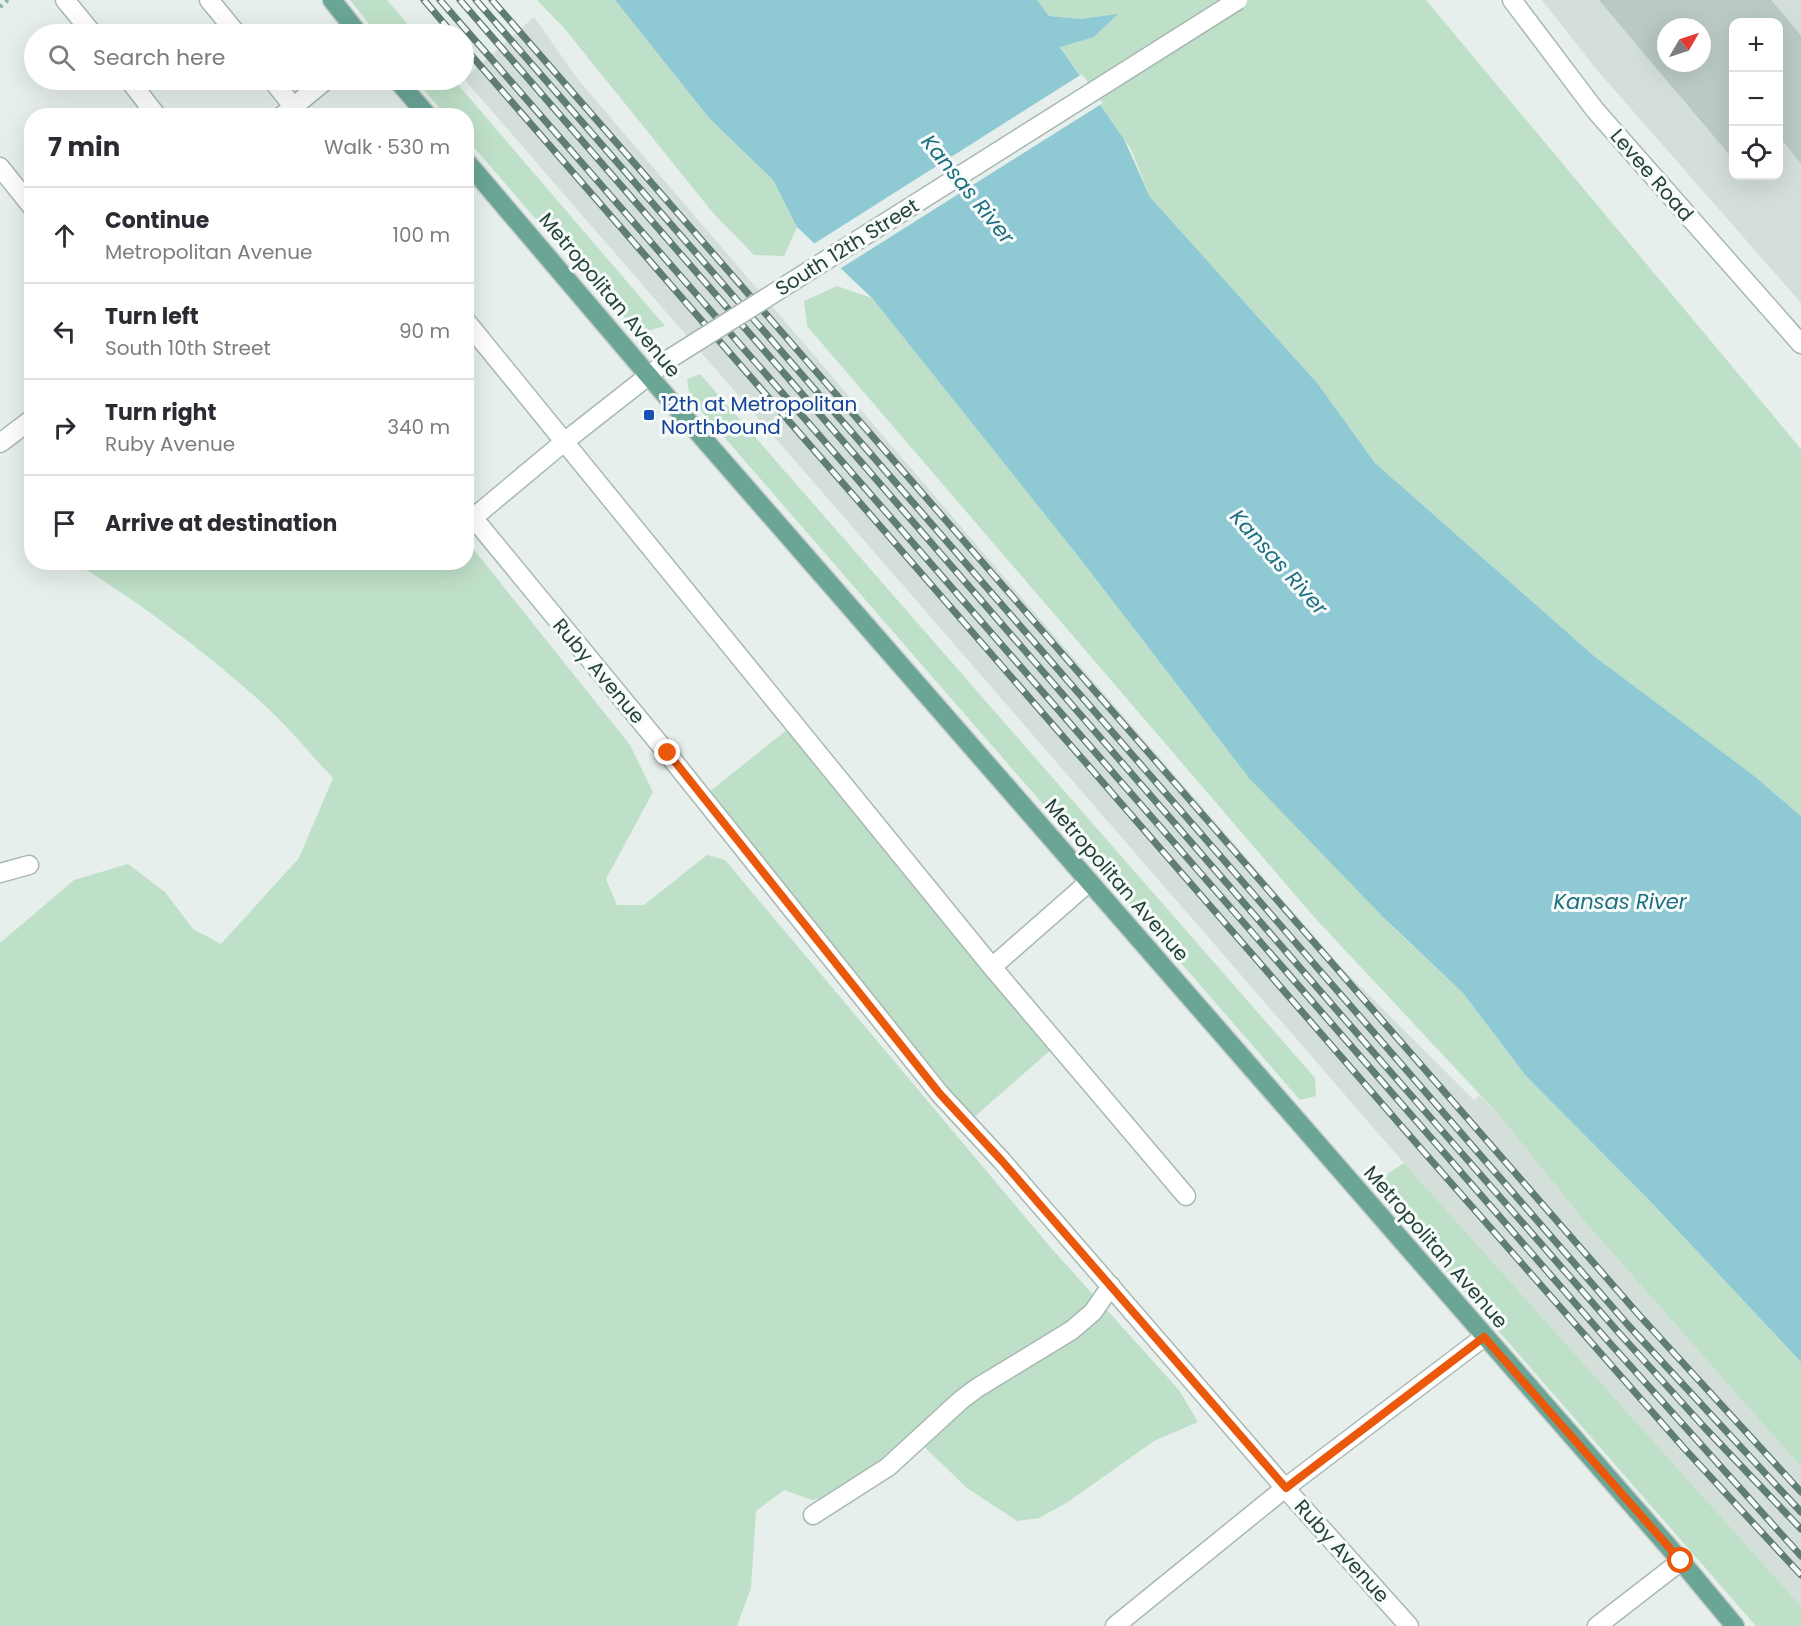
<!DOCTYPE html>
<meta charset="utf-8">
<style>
body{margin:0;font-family:Poppins,sans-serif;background:#f2f2f3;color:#2b2b33}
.controls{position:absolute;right:18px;top:18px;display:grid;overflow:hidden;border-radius:12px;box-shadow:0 6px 24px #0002}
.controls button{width:54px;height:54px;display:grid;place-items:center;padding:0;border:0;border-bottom:2px solid #e1e1e2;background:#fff;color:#2b2b33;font:30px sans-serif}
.compass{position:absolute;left:1657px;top:18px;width:54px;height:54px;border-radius:50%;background:#fff;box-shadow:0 6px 24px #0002;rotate:51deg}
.stop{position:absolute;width:18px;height:18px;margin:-14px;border:4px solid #ea580c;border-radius:50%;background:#fff}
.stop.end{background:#ea580c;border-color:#fff;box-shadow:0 2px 6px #0008}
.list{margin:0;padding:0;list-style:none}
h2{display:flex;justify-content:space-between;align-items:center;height:78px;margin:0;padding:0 24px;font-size:26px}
h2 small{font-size:20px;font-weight:400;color:#7c7c81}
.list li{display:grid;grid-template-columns:39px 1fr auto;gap:18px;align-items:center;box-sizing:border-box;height:96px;padding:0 24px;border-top:2px solid #e1e1e2}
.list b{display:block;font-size:22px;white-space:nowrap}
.list p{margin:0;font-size:20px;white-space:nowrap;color:#7c7c81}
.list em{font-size:20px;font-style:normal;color:#7c7c81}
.icon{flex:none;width:33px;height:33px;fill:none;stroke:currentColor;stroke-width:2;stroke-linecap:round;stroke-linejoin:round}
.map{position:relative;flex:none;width:1801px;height:1626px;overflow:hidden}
.search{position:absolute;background:#fff;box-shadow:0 6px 24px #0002;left:24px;top:24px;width:450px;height:66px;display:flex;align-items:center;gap:15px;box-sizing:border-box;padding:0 21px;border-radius:33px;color:#7c7c81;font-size:22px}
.panel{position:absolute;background:#fff;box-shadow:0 6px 24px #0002;left:24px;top:108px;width:450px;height:462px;border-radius:24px}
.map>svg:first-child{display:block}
</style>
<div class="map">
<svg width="1801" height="1626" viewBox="0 0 1801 1626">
<rect width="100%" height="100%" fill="#e6efeb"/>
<path fill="#d4dfda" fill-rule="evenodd" d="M1542 0H1801V303L1597 70ZM1734 22H1778V176H1734ZM1666 27H1702V63H1666Z
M534 17 580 82 1094 682 1342 968 1474 1100 1479 1095 1499 1115 1586 1223 1801 1467V1606L1404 1163 464 79Z"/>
<path fill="#bfe0c8" d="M350 0H387L416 34H377Z
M537 0H615L709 118 773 180 797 227 784 256 754 255 714 214 564 28Z
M1037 0H1426L1801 449V816L1753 775 1594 656 1375 463 1318 384 1150 197 1131 149 1060 46 1094 37 1117 15 1081 19 1049 16Z
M415 80H454L665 326 640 333 588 280 467 139 466 116 446 115Z
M837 286 872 298 1078 556 1246 774 1398 932 1463 993 1526 1076 1650 1201 1801 1362V1467L1586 1223 1499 1115 1315 918 807 326 804 301Z
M700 374 1315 1078 1316 1096 1300 1100 697 406 689 393 687 379Z
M467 541 630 745 653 792 606 879 617 905H644L707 855 725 860 1052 1249 1179 1390 1198 1422 1154 1441 1068 1502 1039 1518 1017 1521 967 1488 910 1433 889 1456 825 1497 812 1500 784 1490 756 1511 751 1588 737 1626H0V943L74 880 128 864 165 892 193 929 221 944 299 858 333 778C309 753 287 725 261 702 204 651 143 605 79 565L82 562H466Z
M788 729 1052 1049 973 1118 709 792Z
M1404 1163 1801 1606V1626H1756L1371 1185Z"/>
<path fill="#8ec9d4" d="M615 0H1037L1049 16 1081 19 1118 14 1094 37 1060 47 1124 139 1150 197 1318 384 1375 463 1594 656 1753 775 1801 816V1362L1650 1201 1526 1076 1463 993 1384 918 1249 778 1078 556 872 298 797 227 773 180 709 118Z"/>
<path fill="#e6efeb" d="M1082 74 1103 103 838 270 812 245Z"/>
<path fill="#bbcac4" stroke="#b8c9c2" stroke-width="1.5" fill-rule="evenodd" d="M1600 0H1770L1801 37V162L1779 135V22H1734V159ZM1666 27H1702V63H1666Z"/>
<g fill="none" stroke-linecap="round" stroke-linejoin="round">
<defs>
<path id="minor" d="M65 0 93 34
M209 0 237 34
M1512 0 1595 110 1801 344
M129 80 157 116
M272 80 301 116
M282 116 326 80
M0 167 32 207
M466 321 992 967 1186 1196
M0 443 32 419
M466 509 667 753 940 1094 1002 1161 1285 1488 1409 1626
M473 518 564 442 671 358
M0 873 29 865
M992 967 1089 882
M813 1515 888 1467 961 1400 977 1388 1072 1330 1093 1312 1111 1286
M1115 1626 1285 1488 1484 1337
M1597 1626 1681 1561"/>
<path id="major" d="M332 0 359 34
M397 80 428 116
M466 161 648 375 1681 1561 1735 1626"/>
</defs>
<use href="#minor" stroke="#a8b8b2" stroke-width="21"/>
<use href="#major" stroke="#c2cac8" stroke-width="21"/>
<path stroke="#86b3a5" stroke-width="4" stroke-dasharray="3 4.5" stroke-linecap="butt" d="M0 7 8 0"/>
<use href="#minor" stroke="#fff" stroke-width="18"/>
<use href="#major" stroke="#6aa596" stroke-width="18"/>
<defs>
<path id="rail" d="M424 0 453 34
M440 0 1608 1341 1801 1556
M460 0 1381 1061 1619 1333 1704 1427 1801 1529
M476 0 1628 1325 1801 1512
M492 0 1639 1315 1801 1492
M464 47 1423 1151 1683 1447 1801 1575"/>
</defs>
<use href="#rail" stroke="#5f7d75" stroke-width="7"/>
<use href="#rail" stroke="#f7fbf9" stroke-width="4.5" stroke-dasharray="14" stroke-linecap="butt"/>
<defs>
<path id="minor-bridge" d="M671 358 1238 0"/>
</defs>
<use href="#minor-bridge" stroke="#a8b8b2" stroke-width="21" stroke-linecap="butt"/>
<use href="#minor-bridge" stroke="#fff" stroke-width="18"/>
</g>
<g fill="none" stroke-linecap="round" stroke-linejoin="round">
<path stroke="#ea580c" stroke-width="8" d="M668 753 940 1094 1002 1161 1286 1488 1484 1337 1681 1561"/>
</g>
<rect fill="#1a4fb4" stroke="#f7fbf9" stroke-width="2" x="643" y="409" width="12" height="12" rx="3"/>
<g text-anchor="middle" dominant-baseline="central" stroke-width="6" stroke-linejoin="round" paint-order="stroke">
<g font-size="20" fill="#24423a" stroke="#f7fbf9">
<text transform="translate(1652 175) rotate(49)">Levee Road</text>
<text transform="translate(847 247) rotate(-32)">South 12th Street</text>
<text transform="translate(610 295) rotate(50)">Metropolitan Avenue</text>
<text transform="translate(599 671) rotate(50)">Ruby Avenue</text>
<text transform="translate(1117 880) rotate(49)">Metropolitan Avenue</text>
<text transform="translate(1436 1247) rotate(49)">Metropolitan Avenue</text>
<text transform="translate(1342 1551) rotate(48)">Ruby Avenue</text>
</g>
<g font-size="20" fill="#164399" stroke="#f7fbf9" text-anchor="start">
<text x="661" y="404">12th at Metropolitan<tspan x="661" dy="23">Northbound</tspan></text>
</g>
<g font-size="21" font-style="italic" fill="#1c6f80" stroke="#f7fbf9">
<text transform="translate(968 189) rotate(51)">Kansas River</text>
<text transform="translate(1279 562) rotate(48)">Kansas River</text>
<text x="1620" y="901">Kansas River</text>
</g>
</g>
</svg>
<div class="controls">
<button>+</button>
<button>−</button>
<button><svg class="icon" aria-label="locate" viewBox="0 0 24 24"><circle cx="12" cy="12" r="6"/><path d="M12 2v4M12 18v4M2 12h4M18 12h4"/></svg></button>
</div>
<svg class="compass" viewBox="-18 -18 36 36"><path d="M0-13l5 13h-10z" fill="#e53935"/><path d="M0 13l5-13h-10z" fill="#7c7c81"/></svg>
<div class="stop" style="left:1681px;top:1561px"></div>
<div class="stop end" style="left:668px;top:753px"></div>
<div class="search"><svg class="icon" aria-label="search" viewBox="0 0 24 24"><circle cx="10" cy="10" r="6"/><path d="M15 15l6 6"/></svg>Search here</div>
<section class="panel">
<h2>7 min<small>Walk · 530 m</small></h2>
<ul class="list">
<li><svg class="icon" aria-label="ahead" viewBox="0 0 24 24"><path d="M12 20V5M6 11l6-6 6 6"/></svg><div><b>Continue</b><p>Metropolitan Avenue</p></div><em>100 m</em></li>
<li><svg class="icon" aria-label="left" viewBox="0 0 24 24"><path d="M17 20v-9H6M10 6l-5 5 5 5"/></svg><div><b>Turn left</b><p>South 10th Street</p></div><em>90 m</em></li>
<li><svg class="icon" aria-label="right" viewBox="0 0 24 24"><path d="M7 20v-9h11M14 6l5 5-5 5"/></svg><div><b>Turn right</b><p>Ruby Avenue</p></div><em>340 m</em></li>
<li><svg class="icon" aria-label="arrive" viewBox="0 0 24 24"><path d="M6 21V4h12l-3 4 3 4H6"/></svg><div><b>Arrive at destination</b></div></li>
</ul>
</section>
</div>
